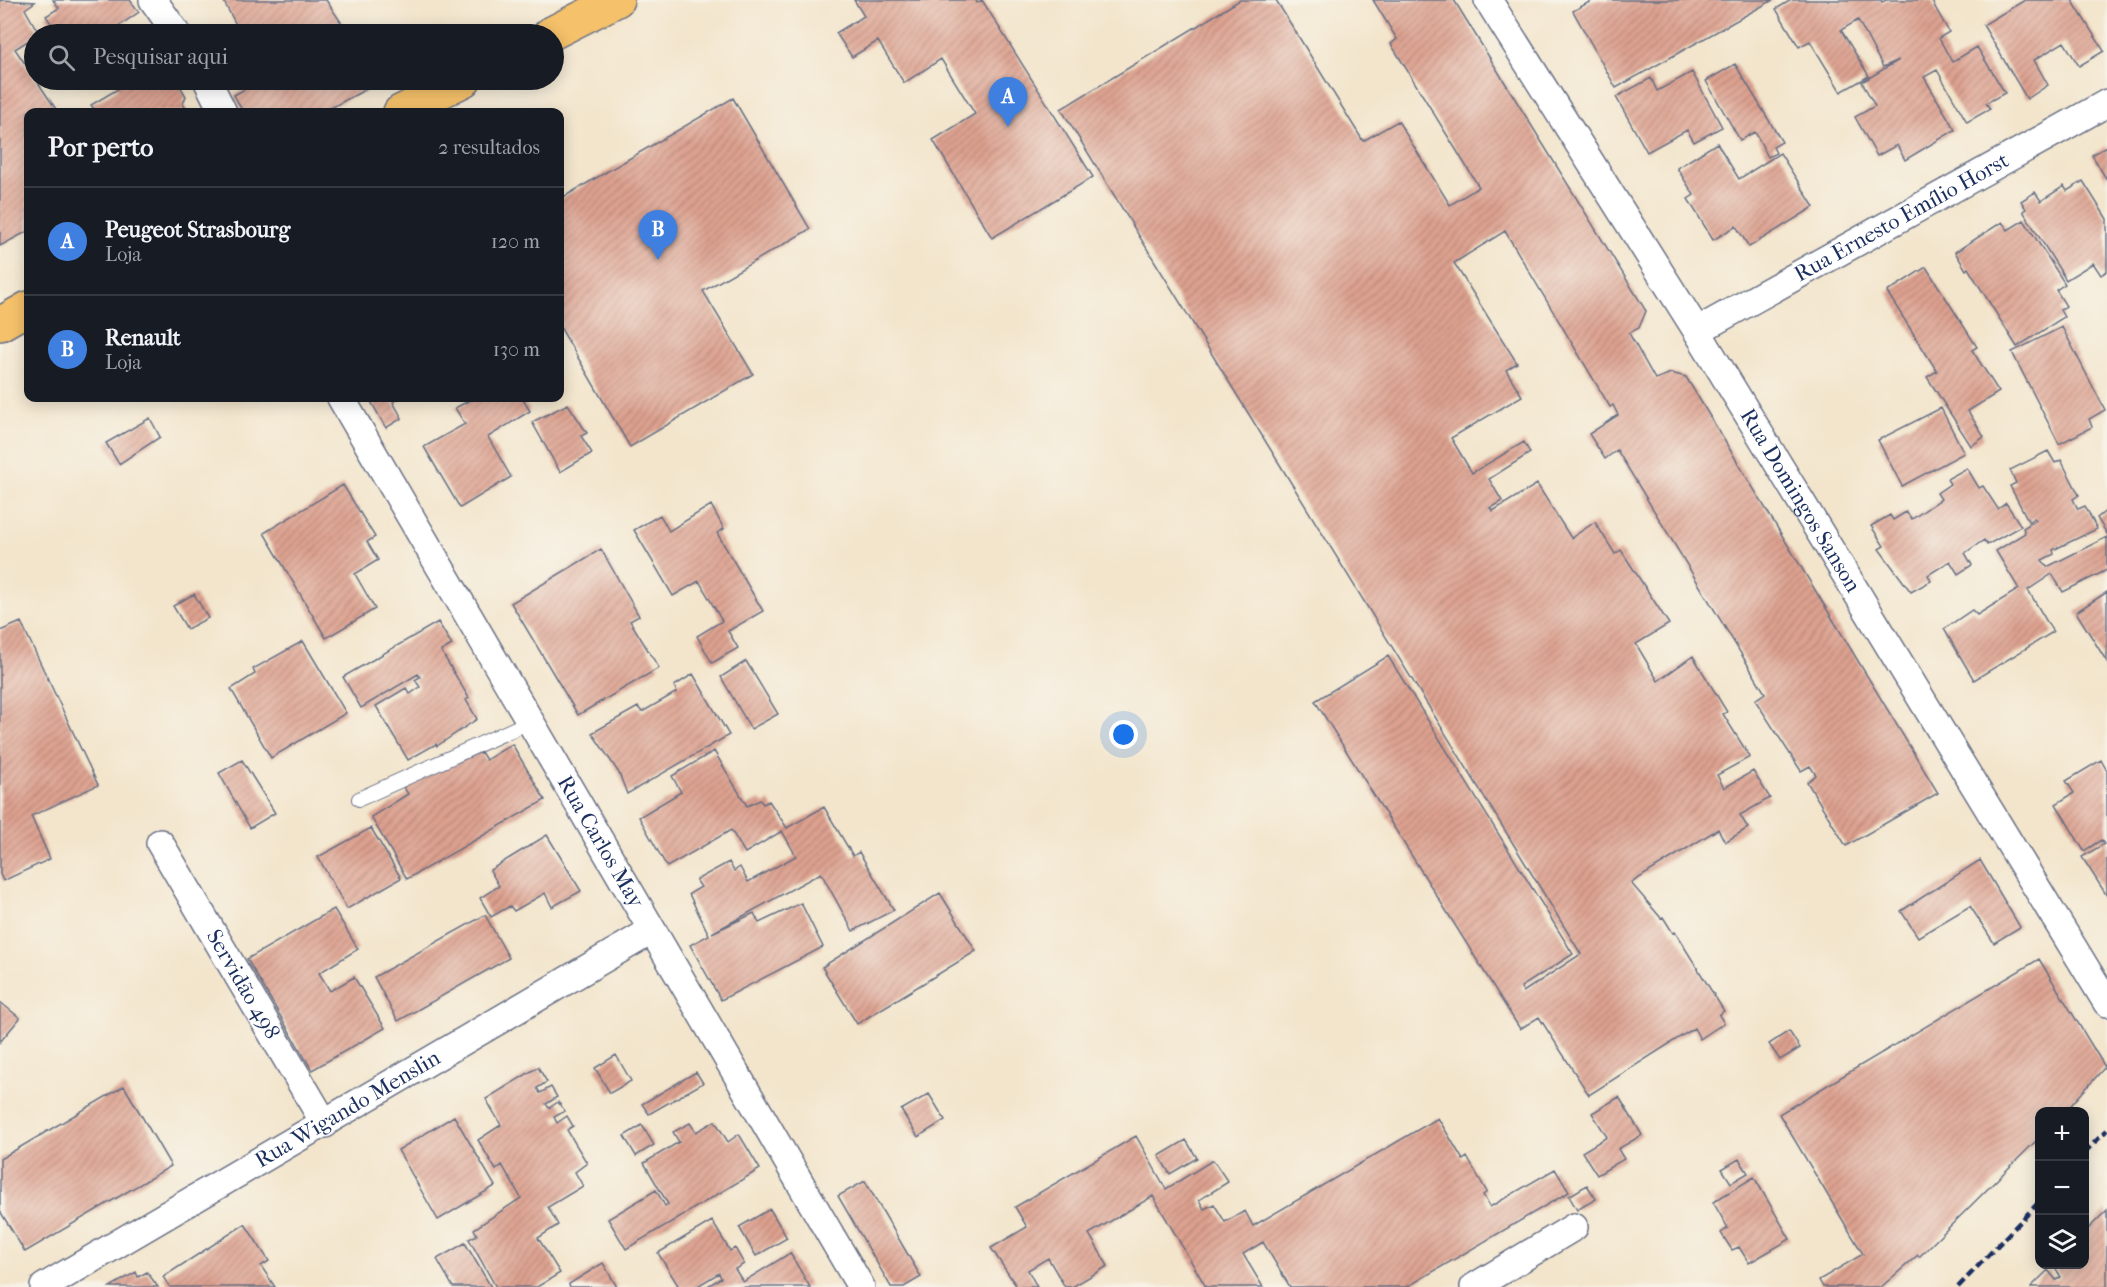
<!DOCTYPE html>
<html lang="pt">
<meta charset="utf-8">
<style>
body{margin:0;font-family:"IM FELL French Canon",serif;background:#20242c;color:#f1f3f6}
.controls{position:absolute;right:18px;bottom:18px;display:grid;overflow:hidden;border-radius:12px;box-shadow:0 3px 15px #0003}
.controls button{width:54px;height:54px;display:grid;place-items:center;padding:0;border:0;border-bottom:2px solid #363941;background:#171b24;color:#f1f3f6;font:30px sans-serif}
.you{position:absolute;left:1124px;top:735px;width:21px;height:21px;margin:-15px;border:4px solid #fff;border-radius:50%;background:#1a73e8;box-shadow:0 0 0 9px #1a73e833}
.badge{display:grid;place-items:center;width:39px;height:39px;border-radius:50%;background:#1f6fb2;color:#fff;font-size:20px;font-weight:700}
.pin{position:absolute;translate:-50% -50px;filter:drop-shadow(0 2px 3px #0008)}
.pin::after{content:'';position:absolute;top:32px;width:21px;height:18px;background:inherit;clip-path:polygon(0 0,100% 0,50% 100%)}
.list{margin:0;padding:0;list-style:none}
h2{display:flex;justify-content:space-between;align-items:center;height:78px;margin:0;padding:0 24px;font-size:26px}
h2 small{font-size:20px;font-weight:400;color:#9ea1a6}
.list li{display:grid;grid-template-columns:39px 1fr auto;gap:18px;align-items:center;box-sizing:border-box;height:108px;padding:0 24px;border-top:2px solid #363941}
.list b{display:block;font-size:22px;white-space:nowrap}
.list p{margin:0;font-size:20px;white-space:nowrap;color:#9ea1a6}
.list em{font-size:20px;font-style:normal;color:#9ea1a6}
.icon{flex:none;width:33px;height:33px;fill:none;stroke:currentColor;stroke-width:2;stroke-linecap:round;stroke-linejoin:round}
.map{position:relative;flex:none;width:2107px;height:1287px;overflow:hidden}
.search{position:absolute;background:#171b24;box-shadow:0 3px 15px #0003;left:24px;top:24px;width:540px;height:66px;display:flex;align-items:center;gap:15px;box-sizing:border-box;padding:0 21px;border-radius:33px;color:#9ea1a6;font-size:22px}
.panel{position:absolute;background:#171b24;box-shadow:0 3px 15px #0003;left:24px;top:108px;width:540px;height:294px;border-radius:12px}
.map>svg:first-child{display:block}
</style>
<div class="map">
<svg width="2107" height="1287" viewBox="0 0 2107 1287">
<defs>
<pattern id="building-hatch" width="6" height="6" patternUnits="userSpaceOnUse" patternTransform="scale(1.5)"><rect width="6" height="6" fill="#dea18f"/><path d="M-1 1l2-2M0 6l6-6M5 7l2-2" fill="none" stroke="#b38478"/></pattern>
</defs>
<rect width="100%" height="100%" fill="#f7f3e8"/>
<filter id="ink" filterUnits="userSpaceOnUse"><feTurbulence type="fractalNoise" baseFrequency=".0167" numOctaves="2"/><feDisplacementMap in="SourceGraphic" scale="12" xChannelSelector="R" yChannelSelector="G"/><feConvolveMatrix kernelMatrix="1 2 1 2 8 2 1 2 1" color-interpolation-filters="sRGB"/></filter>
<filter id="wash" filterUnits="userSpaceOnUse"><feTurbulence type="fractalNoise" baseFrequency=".008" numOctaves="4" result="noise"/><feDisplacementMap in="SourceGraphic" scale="24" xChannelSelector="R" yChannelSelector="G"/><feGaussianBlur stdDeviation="1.35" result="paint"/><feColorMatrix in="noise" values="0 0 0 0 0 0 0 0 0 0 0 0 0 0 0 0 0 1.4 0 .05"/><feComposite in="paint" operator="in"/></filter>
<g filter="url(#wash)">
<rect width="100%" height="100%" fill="#f3e5cc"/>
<g id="blocks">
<path fill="url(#building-hatch)" d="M0 0 35 2 25 9 39 34 15 49 58 112H28V231L0 246Z
M53 0H130L139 12 107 34H76L70 26 58 34 46 16 59 8Z
M223 0H326L349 34H241Z
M854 0H976L977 3 982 0 1093 177 992 238 933 140 975 114 941 59 904 83 878 41 852 57 836 33 864 16Z
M1240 0H1276L1363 141 1398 121 1450 205 1479 187 1391 44 1397 39 1373 0H1454L1646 311 1639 328 1629 333 1655 379 1671 373 1686 377 1938 793 1846 846 1807 782 1816 775 1810 766 1801 771 1755 700 1765 693 1617 450 1605 459 1589 434 1618 415 1613 405 1610 407 1505 231 1454 263 1517 363 1506 370 1522 396 1451 438 1472 473 1524 442 1530 453 1489 479 1502 501 1490 508 1493 511 1537 484 1571 538 1595 522 1615 554 1621 550 1669 624 1636 644 1658 681 1693 656 1727 712 1723 714 1750 757 1717 775 1724 788 1753 771 1770 798 1740 815 1748 828 1725 842 1718 829 1631 883 1661 918 1663 917 1673 933 1675 932 1724 1011 1719 1015 1724 1023 1700 1039 1694 1028 1589 1095 1539 1017 1520 1029 1315 701 1388 656 1573 954 1521 987 1523 992 1581 954 1061 109Z
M1593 0H1773L1616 88 1573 11Z
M1791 0H1881L1882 2 1886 0H1931L1949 32 1939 38 1952 62 1977 47 2005 93 1986 103 1990 109 1967 122 1937 70 1924 77 1955 130 1905 160 1897 145 1877 156 1855 117 1875 106 1862 82 1899 60 1883 67 1858 20 1841 30 1869 76 1841 92 1810 41 1799 47 1776 9Z
M2025 0H2072L2104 51 2079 66 2064 42 2034 60 2048 85 2027 99 1983 25Z
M1735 64 1782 142 1773 147 1776 153 1768 157 1755 132 1740 140 1706 81Z
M1692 72 1722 127 1694 142 1687 130 1647 152 1616 97 1651 78 1657 91Z
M113 80H171L173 84 180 86 186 96 183 104 188 112H96L91 105 118 89Z
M261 80H378L380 82 323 112H243L234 95Z
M733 98 810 229 703 291 753 374 630 447 560 327V199Z
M1717 143 1739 179 1780 153 1814 207 1749 247 1736 226 1713 240 1688 199 1694 195 1677 168Z
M2107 146V180L2092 155Z
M2083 181 2107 219V271L2101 275 2093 263 2066 280 2023 211 2026 209 2021 201 2035 192 2041 201 2064 186 2067 191Z
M2024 220 2065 284 2056 290 2066 306 2060 310 2064 317 2017 347 1968 268 1966 270 1955 252 2002 222 2008 230Z
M1926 267 1977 347 1972 350 1999 392 1968 411 1984 437 1971 446 1927 377 1937 371 1887 292Z
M2062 327 2105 410 2089 419 2092 427 2059 444 2012 352Z
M369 398H400L393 402 402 418 386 428Z
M474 398H522L530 411 488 437 511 477 460 508 424 447 465 424 455 408Z
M568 404 587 433 581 436 592 453 560 472 532 422Z
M1941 408 1964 453 1902 486 1878 440Z
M150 418 160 437 119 464 106 443Z
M2048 451 2055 463 2061 460 2079 495 2073 499 2078 509 2085 506 2097 529 2053 550 2054 554 2042 560 2047 567 2107 537V570L2063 592 2052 574 2028 590 2053 632 1974 680 1944 629 1972 610 1977 615 2019 589 1996 551 2025 533 2023 528 2036 520 2034 518 2029 522 2010 486 2016 483 2010 470Z
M1967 468 1979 488 1983 486 1998 509 2006 503 2021 526 1987 545 1984 540 1965 553 1972 565 1958 574 1950 561 1928 575 1931 581 1911 592 1879 549 1884 546 1871 526 1890 515 1893 520 1906 512 1912 519 1941 499 1937 493 1950 484 1947 479Z
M343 485 375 537 367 542 378 560 355 574 375 609 326 638 264 533Z
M711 505 724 529 717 533 763 611 728 631 738 648 712 663 697 636 722 621 699 581 673 596 634 530 660 515 669 531Z
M2107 510V534L2097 518Z
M601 549 639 616 630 621 659 668 578 715 511 603Z
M2107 592V662L2076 612Z
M194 594 208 618 187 629 173 606Z
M21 622 98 785 31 816 50 859 3 881 0 874V631Z
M438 622 452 645 441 651 469 698 466 700 477 719 437 746 436 744 408 760 376 706 406 688 410 694 420 687 415 680 420 677 418 674 361 708 343 677Z
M303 641 346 713 271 758 231 689 255 674 253 669Z
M746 661 778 714 751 729 721 677Z
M693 674 729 735 627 794 619 773 592 733 638 707 642 712 677 692 674 686Z
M512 744 545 800 407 879 371 817 408 794 403 786 481 752 486 760Z
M714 751 747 806 760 800 763 804 769 801 787 828 824 807 853 856 859 852 894 910 853 931 821 873 712 933 754 913 759 923 801 903 823 947 721 1000 690 945 709 935 689 894 701 887 696 880 729 862 734 871 740 867 748 882 796 856 782 831 745 853 731 830 667 867 639 817 681 792 672 776Z
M242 760 275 813 250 828 219 773Z
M2101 760 2107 771V896L2082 857 2104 844 2101 840 2084 851 2056 804 2074 793 2066 781Z
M371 828 401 878 347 909 318 857Z
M547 835 581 891 552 907 545 893 514 911 510 906 491 917 480 898 499 886 490 870Z
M1980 860 2020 927 1994 943 1970 906 1918 937 1901 911Z
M940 893 976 951 857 1024 822 967Z
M334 909 358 949 319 973 330 991 354 977 385 1028 312 1070 247 959Z
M485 915 509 958 398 1021 374 977Z
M2039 959 2105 1067 2065 1112H2040V1137L1919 1257 1918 1255 1881 1287H1823L1819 1280 1863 1254 1779 1114Z
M0 1002 20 1018 0 1042Z
M1789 1031 1800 1048 1780 1060 1769 1044Z
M616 1055 631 1081 610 1093 595 1068Z
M538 1067 547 1082 537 1088 540 1093 551 1087 557 1097 546 1104 549 1108 558 1102 565 1111 554 1117 557 1123 567 1116 573 1126 567 1130 587 1163 575 1172 583 1186 548 1207 558 1225 538 1238 560 1273 537 1287H496L469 1239 477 1235 474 1229 521 1198 502 1165 496 1170 478 1140 501 1125 486 1099Z
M696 1072 703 1083 649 1114 642 1104Z
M124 1086 171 1166 25 1252 0 1211V1159Z
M929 1094 945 1120 918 1137 901 1110Z
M1619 1097 1642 1135 1618 1149 1624 1159 1597 1175 1582 1152 1607 1137 1592 1113Z
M454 1116 495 1186 438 1220 398 1150Z
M1438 1118 1463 1160 1467 1157 1487 1192 1483 1195 1490 1207 1555 1169 1569 1192 1407 1287H1290L1263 1242 1243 1254 1263 1287H1206L1153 1196 1089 1234 1108 1266 1072 1287H1065L1048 1258 1028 1270 1037 1287H1017L991 1248 1027 1227 1015 1207 1136 1136 1166 1189 1213 1160 1228 1182 1199 1200 1204 1209 1214 1204 1225 1222 1245 1211 1253 1226Z
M715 1121 728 1142 739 1134 760 1169 626 1249 608 1219 656 1190 665 1206 668 1204 644 1163 679 1142 673 1132 690 1123 696 1132Z
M642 1125 654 1145 636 1156 624 1136Z
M1186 1140 1197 1158 1170 1174 1159 1156Z
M1739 1159 1748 1173 1731 1183 1722 1169Z
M1754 1177 1790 1239 1749 1263 1739 1247 1732 1250 1721 1233 1728 1228 1713 1202Z
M865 1181 921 1277 904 1287H891L838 1196Z
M1587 1185 1596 1199 1577 1210 1569 1196Z
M770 1209 787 1238 756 1256 739 1227Z
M2107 1210V1287H2031L2048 1270 2056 1280 2061 1277 2053 1264H2084V1233Z
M712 1221 730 1251 735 1248 744 1264 735 1269 743 1282 790 1253 810 1287H706L721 1278 719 1273 696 1287H679L658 1253Z
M245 1224 269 1261 261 1266 275 1287H170L163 1277Z
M465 1243 491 1287H453L437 1259Z
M603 1263 617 1287H570L569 1284Z
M136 1272 138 1277 147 1272 158 1287H110Z"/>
</g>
</g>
<g filter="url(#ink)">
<use href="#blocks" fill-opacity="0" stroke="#676f84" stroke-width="1.5"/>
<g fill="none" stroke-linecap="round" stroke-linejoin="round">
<defs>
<path id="lane" d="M359 799 529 722"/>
<g id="street">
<path d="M153 0 177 34"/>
<path id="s1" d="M1488 0 1697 331 2107 1003"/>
<path d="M207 80 223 112"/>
<path id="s2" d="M1697 331 2107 103"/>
<path id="s3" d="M341 398 861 1287"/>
<path id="s4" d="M160 843 325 1124"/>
<path id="s5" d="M44 1287 651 931"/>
<path d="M1474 1287 1574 1227"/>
</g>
<path id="highway" d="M550 34 617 0
M400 112 464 80
M0 324 28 308"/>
</defs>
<use href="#lane" stroke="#676f84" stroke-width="16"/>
<use href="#street" stroke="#676f84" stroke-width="30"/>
<use href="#highway" stroke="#676f84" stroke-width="36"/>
<use href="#lane" stroke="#fff" stroke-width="14"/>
<use href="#street" stroke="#fff" stroke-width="27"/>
<use href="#highway" stroke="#f5c16b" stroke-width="33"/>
<path stroke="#1b2f5e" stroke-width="4.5" stroke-dasharray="9 4.5" stroke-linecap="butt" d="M2084 1153 2107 1130
M1958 1287 2040 1201"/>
</g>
</g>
<g text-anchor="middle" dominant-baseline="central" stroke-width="4.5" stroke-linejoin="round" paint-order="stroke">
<g font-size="22" fill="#1b2f5e" stroke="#f7f3e8">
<text stroke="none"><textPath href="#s2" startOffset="234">Rua Ernesto Emílio Horst</textPath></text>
<text stroke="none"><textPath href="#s1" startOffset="590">Rua Domingos Sanson</textPath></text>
<text stroke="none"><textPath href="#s3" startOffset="514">Rua Carlos May</textPath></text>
<text stroke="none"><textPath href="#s4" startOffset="164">Servidão 498</textPath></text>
<text stroke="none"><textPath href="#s5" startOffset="352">Rua Wigando Menslin</textPath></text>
</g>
</g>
</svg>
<div class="controls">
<button>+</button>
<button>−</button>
<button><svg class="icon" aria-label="layers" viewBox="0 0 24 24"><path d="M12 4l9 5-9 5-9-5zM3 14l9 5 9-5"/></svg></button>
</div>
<div class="you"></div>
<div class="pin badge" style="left:1008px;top:127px;background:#3f7fe0">A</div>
<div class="pin badge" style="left:658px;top:260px;background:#3f7fe0">B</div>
<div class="search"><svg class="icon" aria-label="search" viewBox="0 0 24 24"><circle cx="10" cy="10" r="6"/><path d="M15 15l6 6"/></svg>Pesquisar aqui</div>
<section class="panel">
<h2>Por perto<small>2 resultados</small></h2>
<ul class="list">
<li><span class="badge" style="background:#3f7fe0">A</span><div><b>Peugeot Strasbourg</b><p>Loja</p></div><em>120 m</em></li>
<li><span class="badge" style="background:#3f7fe0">B</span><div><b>Renault</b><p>Loja</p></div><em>130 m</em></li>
</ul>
</section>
</div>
